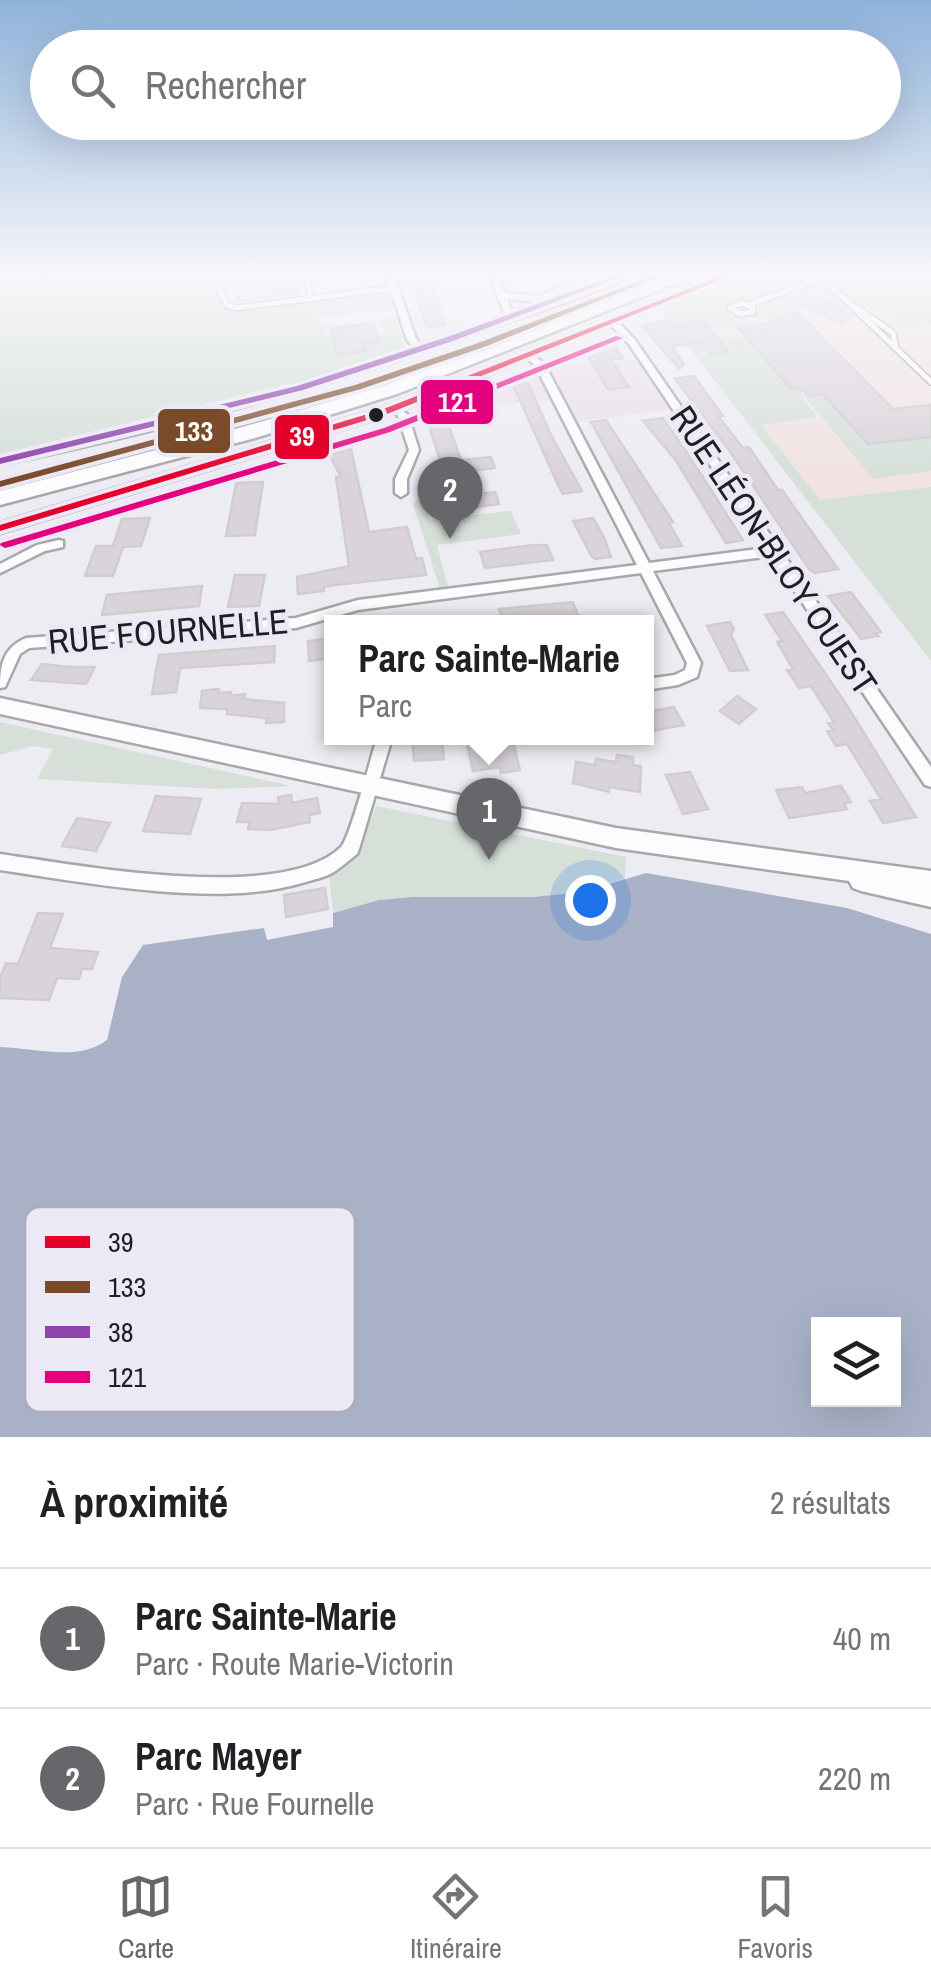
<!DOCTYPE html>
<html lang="fr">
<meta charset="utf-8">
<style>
body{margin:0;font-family:"Archivo Narrow",sans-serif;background:#f6f6f6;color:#202124}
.controls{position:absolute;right:30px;bottom:30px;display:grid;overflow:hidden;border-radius:0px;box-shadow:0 10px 40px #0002}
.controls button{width:90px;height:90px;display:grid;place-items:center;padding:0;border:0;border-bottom:2px solid #e0e0e0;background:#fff;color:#202124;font:50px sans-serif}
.you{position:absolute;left:590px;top:900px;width:35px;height:35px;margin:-25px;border:8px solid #fff;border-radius:50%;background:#1a73e8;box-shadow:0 0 0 15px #1a73e833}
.badge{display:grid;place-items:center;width:65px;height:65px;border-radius:50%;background:#67666b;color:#fff;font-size:32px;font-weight:700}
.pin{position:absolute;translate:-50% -82px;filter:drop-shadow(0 2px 5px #0008)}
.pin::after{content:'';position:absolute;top:52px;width:35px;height:30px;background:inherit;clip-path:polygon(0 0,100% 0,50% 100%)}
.popup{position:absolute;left:324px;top:615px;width:330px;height:130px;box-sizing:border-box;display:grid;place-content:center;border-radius:0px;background:#fff;filter:drop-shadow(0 2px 8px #0005);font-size:32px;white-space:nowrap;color:#757577}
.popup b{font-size:38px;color:#202124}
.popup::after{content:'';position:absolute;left:50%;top:100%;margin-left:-20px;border:20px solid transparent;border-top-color:#fff}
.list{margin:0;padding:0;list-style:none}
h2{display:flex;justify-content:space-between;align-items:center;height:130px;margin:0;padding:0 40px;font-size:42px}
h2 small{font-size:32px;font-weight:400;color:#757577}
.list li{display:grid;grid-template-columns:65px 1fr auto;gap:30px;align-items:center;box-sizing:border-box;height:140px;padding:0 40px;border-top:2px solid #e0e0e0}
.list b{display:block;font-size:38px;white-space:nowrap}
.list p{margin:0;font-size:32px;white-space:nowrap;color:#757577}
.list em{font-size:32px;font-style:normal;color:#757577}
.icon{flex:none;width:55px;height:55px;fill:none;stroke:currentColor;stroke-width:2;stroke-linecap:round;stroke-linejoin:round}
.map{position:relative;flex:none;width:931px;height:1437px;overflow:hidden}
.search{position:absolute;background:#fff;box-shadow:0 10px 40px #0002;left:30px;right:30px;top:30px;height:110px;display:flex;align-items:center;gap:25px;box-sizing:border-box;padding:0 35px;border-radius:55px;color:#757577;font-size:38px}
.sheet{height:410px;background:#fff}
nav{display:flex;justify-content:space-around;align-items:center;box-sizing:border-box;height:140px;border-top:2px solid #e0e0e0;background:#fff;font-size:28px;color:#757577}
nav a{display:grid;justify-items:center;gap:5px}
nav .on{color:#67666b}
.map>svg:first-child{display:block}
</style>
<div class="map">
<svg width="931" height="1437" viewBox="0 0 931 1437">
<rect width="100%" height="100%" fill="#edecf3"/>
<path fill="#f1e3e3" d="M747 272H931V661L659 308Z"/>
<path fill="#eadfea" d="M638 359 671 410 577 421 548 367Z
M525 371H534L550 399 499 405 489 382Z"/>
<path fill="#d6e0d9" d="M88 272H200L210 295 217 294 224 307 234 310 388 292 393 310 318 316 319 326 340 324 326 329 327 335H332L337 354 365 351 369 344 379 343 377 335 387 333 380 321 395 317 405 350 267 395 0 457V285Z
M747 272H805L811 275 752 300 726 305 728 312 762 325 712 330 687 325 711 354 728 351 719 339 748 336 805 392 799 394 817 417 761 425 820 500 931 487V661L659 308Z
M815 272H931V324L892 328 885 321 891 320 882 311 855 303Z
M813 282 826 286 846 310 815 297 805 307 772 322 751 316 759 312 758 305 767 307 781 301 776 298Z
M822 394 868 445 931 437V471L873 479 805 397Z
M420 496 425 499 430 520 511 511 521 534 437 545 448 587 440 589 413 504Z
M0 722 292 786 215 789 37 779 53 749 32 746 0 755Z
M376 806 626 857 625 878 582 892 533 897H412L379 900 333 913 329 875 356 857Z"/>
<path fill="#a8b1c6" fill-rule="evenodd" d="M646 873 847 908 931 934V1437H0V1047C35 1048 78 1062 107 1040L122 977 143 945 264 928 267 940 333 927V913L379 900 412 897H533L582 892ZM818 1324H894V1400H818Z"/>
<path fill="#dad4da" stroke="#d0cdd1" stroke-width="2.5" d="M225 272H288L300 294 238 301Z
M427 275 431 280 446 325 427 327 410 276Z
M805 294 821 299 854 316 841 323 791 301Z
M796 311 893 409 931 405V437L868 444 822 394 808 396 801 388 791 389 738 328 772 322Z
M666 320 670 325 705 322 729 352 711 354 702 343 672 346 684 364 679 369 642 326Z
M373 323 379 343 364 344 366 351 337 354 330 328Z
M615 345 623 358 611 359 629 387 608 390 587 355 597 354 593 348Z
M694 376 723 416H718L743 448 749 447 778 490H782L838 569 815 573 809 569 729 450 675 379Z
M528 383 551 435 582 491 563 494 559 487 513 385Z
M446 418 461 460 491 457 495 468 437 475 434 464 441 463 427 420Z
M663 418 692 460 743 540 726 543 677 462 643 421Z
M606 420 673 522 669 523 682 546 661 548 591 422Z
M351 449 369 532 407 527 416 559 422 558 426 575 335 585 324 587V591L298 594 297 577 349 566 336 477H341L329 454Z
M263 482 255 535 226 536 236 483Z
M495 492 499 504 438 512 435 499Z
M150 518 141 546 123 547 113 576H85L96 546H113L122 519Z
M593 518 604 537 611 557 595 559 591 555 573 521Z
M534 545H547L553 560 485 568 480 552Z
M235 575H265L259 606 228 607Z
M202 586 199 606 102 615 107 595Z
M851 592 881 632 875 633 878 636 861 639 828 596Z
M573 602 580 620 504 622 499 609Z
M783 612 846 704 916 817 883 823 870 801 881 799 847 744 836 746 827 731 833 730 828 723 834 722 811 686 799 688 787 670 793 669 777 642 782 641 765 615Z
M730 622 734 629 731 635 748 670 730 671 707 626Z
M332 638V658L309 661 308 641Z
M275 646 274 662 180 668 176 692 152 694 159 655Z
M42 664 68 667H95L86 684 31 680Z
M219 689 218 693 231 692V696L245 694 244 699 284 703V722L266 723 267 718 227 714V709L200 708 202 691Z
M737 696 756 709 739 724 720 711Z
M674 707 684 725 646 732V712Z
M412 738H442L444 759 414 761Z
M485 742 486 745 513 742 520 770 501 773 500 767 473 771 467 744Z
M617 755 633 757V765L641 766 640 792 609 787V792L573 783 576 762 595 765 596 759 616 762Z
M690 772 708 809 683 814 666 775Z
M841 786 851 802 844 804 847 809 789 818 776 790 802 787 805 793Z
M291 795 292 803 317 798 320 813 309 815 310 822 270 830 248 829 250 822H237L242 803 279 804 278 797Z
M156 796 201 799 190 834 143 831Z
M77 818 110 823 96 851 62 846Z
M325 888 328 909 286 917 284 895Z
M38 913 63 914 50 948 98 952 92 969H82L79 979 57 978 49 1000 0 998V978L6 963 18 964Z"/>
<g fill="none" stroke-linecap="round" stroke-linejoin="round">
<defs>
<path id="service" d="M212 272 227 305 236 308 394 288
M810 272 827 282 931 382
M0 280 59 272
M310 297 307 276 317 275 316 272
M742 303 752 307 753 312 741 314 730 308Z
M749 305 821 278
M856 307 893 333 896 348"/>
<path id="minor" d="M385 272H393L416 339 425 350 423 352H417L407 340Z
M488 272H496L505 293 539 296 575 282 580 272H588L582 286 540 302 507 299 512 312 508 315 504 312Z
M610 320H616L635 340 931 767V787L925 785 771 556 653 571 701 663 697 677 678 685 646 690V679L675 675 685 670 687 663 641 573 358 610 296 628 29 648 20 654 5 687 0 688C0 665 3 648 26 638L296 618 358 600 637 565 535 365 525 357 530 354 544 363 649 563 766 548 629 344 608 322Z
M396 405 408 415 419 450 407 479V493L401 497 395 493V479L409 450 398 416 391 408Z
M59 540 63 541V547L45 551 0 573V564L37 545Z
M377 738H392L359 849 357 854C349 860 341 868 332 873 323 878 312 880 302 883 218 908 88 883 0 870V854C76 865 283 904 341 847 350 838 371 757 377 738Z"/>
<path id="tertiary" d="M621 272H636C607 291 543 309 508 322 342 384 173 428 0 465V457L172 418 295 385 446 336Z
M728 272H743L389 415 0 533V523L379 409Z
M0 698 616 828 931 871V907L861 891 853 888 849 881 616 848 0 714Z"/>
<path id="motorway" d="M683 272H705L397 394 255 438 0 505V491L239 428 383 386Z"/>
</defs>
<use href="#service" stroke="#a8a7ac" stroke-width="8"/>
<use href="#minor" stroke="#a8a7ac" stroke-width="5"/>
<use href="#tertiary" stroke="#a8a7ac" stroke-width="5"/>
<use href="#motorway" stroke="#a8a7ac" stroke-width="5"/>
<use href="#service" stroke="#fcfcfd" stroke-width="5"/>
<use href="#minor" fill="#fcfcfd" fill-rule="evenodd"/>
<use href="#tertiary" fill="#fcfcfd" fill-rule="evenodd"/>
<use href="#motorway" fill="#fcfcfd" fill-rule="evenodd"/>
<defs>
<path id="bus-1" d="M732 272H740L387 414 0 531V525L381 410Z"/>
<path id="bus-2" d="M663 272H671L484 347 361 389 0 487V481L355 385 478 343Z"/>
<path id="bus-3" d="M625 272H633L453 341 303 390 0 464V458L297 386 447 337Z"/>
<path id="bus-4" d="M616 336 623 338 390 432 9 547 5 548 0 545 1 543 384 428Z"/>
</defs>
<use href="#bus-1" stroke="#ece9f6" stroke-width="8"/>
<use href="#bus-2" stroke="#ece9f6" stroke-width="8"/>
<use href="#bus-3" stroke="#ece9f6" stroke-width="8"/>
<use href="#bus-4" stroke="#ece9f6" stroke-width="8"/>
<use href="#bus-1" fill="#e4002b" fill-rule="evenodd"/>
<use href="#bus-2" fill="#7a4b2a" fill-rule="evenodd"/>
<use href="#bus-3" fill="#8e44ad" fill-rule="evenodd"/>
<use href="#bus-4" fill="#e5007d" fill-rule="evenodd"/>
</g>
<linearGradient id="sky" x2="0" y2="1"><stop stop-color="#8eb3da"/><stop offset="0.58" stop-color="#f7f6fa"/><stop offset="1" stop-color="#f7f6fa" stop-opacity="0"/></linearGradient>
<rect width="931" height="473" fill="url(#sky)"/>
<circle fill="#1f1e22" stroke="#ece9f6" stroke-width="4" cx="376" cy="415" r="9"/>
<g text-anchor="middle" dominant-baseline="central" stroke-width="9" stroke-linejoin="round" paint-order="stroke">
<g font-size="35" fill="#1f1e22" stroke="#ece9f6">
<text transform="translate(774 550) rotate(56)">RUE LÉON-BLOY OUEST</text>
<text transform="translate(168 631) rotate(-5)">RUE FOURNELLE</text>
</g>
</g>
<rect x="25" y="1207" width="330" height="205" rx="15" fill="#ece9f6" stroke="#aeacb6" stroke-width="2.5"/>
<rect x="45" y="1236" width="45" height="12" fill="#e4002b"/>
<rect x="45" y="1281" width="45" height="12" fill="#7a4b2a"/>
<rect x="45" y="1326" width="45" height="12" fill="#8e44ad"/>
<rect x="45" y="1371" width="45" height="12" fill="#e5007d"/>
<g font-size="28" fill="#1f1e22">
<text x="108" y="1252">39</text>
<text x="108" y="1297">133</text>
<text x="108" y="1342">38</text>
<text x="108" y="1387">121</text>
</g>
<g stroke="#ece9f6" stroke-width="4">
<rect x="419" y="378" width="76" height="48" rx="10" fill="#e5007d"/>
<rect x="156" y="407" width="76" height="48" rx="10" fill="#7a4b2a"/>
<rect x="273" y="413" width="58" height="48" rx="10" fill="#e4002b"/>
</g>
<g font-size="28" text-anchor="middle" font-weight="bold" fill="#fff">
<text x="457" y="412">121</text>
<text x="194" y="441">133</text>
<text x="302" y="446">39</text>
</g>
</svg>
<div class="controls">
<button><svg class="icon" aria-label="layers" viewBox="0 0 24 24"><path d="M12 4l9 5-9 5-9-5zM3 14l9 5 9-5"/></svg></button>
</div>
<div class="you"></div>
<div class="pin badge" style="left:489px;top:860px">1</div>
<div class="popup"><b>Parc Sainte-Marie</b>Parc</div>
<div class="pin badge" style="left:450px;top:539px">2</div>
<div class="search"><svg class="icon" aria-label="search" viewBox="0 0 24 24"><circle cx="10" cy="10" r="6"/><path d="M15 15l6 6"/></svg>Rechercher</div>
</div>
<section class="sheet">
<h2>À proximité<small>2 résultats</small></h2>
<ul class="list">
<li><span class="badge">1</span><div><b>Parc Sainte-Marie</b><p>Parc · Route Marie-Victorin</p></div><em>40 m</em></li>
<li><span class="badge">2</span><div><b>Parc Mayer</b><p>Parc · Rue Fournelle</p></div><em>220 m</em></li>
</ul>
</section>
<nav>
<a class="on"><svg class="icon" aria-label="map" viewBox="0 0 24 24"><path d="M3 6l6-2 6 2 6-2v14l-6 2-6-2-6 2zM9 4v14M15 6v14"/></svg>Carte</a>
<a><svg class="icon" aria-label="directions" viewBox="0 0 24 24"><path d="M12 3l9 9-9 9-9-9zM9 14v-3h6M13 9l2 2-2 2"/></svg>Itinéraire</a>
<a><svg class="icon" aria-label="saved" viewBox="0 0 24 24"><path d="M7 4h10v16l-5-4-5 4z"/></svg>Favoris</a>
</nav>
